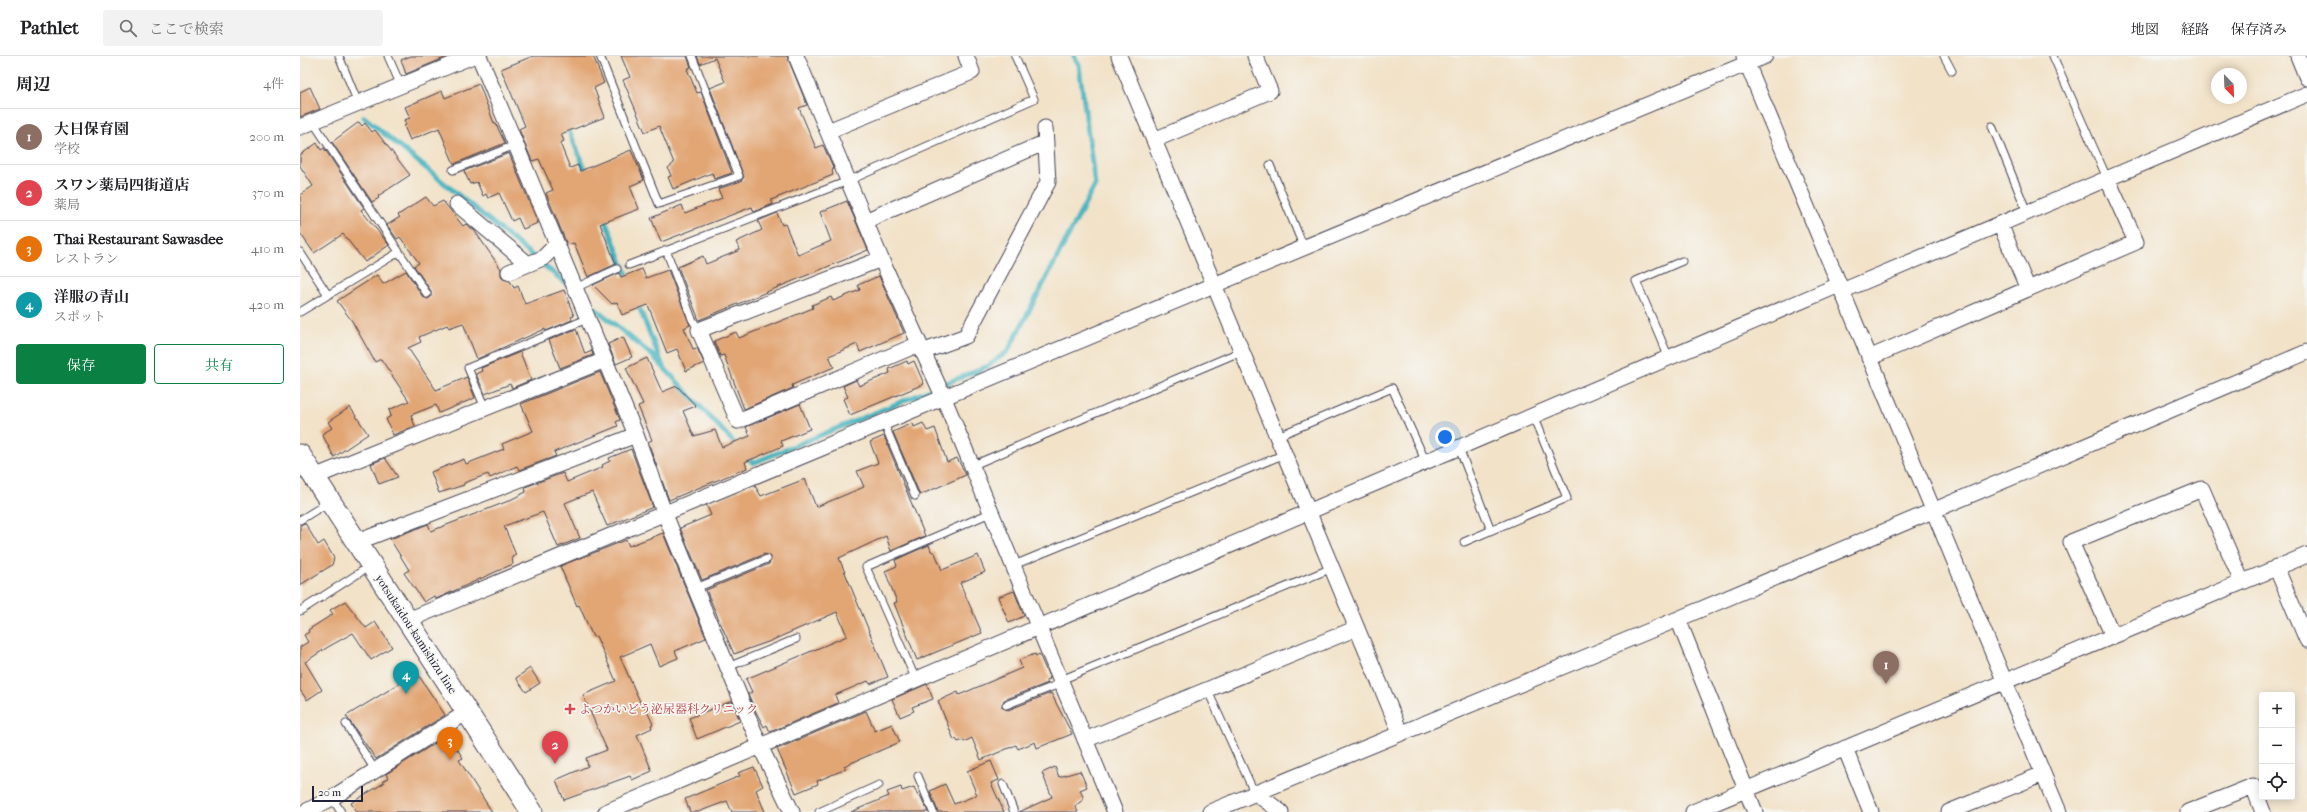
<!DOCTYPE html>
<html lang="ja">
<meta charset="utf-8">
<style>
body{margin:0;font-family:"IM FELL French Canon","Noto Serif JP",serif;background:#f2f2f2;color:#202124}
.controls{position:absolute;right:12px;bottom:12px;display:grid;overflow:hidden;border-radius:4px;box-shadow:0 2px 10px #0003}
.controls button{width:36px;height:36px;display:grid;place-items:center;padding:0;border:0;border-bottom:1px solid #e0e0e0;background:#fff;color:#202124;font:20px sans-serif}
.compass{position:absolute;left:1911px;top:12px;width:36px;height:36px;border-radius:50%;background:#fff;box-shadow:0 2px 10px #0003;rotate:157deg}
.scale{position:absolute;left:12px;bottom:10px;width:51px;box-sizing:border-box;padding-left:4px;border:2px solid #22223b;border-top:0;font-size:11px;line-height:14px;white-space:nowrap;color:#22223b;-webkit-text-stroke:3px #f6f6f2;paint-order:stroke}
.you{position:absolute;left:1145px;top:381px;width:14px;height:14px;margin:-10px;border:3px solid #fff;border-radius:50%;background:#1a73e8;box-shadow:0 0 0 6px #1a73e833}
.badge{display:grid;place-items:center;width:26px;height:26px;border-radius:50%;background:#0b8043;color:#fff;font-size:13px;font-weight:700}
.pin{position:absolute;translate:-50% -33px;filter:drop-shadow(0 1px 2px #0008)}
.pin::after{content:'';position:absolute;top:21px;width:14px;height:12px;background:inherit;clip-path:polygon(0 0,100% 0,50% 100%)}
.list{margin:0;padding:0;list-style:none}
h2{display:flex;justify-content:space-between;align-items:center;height:52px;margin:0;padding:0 16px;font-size:17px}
h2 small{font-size:13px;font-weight:400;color:#757577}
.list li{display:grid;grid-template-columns:26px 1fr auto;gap:12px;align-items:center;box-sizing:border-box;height:56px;padding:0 16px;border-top:1px solid #e0e0e0}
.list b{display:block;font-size:15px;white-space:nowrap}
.list p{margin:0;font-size:13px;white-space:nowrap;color:#757577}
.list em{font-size:13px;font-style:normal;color:#757577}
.actions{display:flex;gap:8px;padding:12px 16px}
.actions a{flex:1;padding:9px 0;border:1px solid #0b8043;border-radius:4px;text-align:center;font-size:14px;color:#0b8043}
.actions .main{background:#0b8043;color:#fff}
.icon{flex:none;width:22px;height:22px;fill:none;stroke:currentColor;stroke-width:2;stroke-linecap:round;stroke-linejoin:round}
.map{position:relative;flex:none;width:2007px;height:756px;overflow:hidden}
header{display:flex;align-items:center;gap:24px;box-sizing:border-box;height:56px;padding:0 20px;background:#fff;border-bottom:1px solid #e0e0e0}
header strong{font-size:19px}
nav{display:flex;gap:22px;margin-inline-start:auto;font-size:14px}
.search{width:280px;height:36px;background:#f2f2f2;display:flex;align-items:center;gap:10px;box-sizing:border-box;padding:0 14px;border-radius:4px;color:#757577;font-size:15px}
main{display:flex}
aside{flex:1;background:#fff}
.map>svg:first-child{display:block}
</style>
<header>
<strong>Pathlet</strong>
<div class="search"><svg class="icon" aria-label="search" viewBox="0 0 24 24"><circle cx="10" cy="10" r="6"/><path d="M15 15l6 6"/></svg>ここで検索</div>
<nav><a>地図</a><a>経路</a><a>保存済み</a></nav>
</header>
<main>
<aside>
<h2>周辺<small>4件</small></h2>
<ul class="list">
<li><span class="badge" style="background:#8d6e63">1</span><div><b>大日保育園</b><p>学校</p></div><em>200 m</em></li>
<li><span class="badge" style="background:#e0444e">2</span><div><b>スワン薬局四街道店</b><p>薬局</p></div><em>370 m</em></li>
<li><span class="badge" style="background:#e8710a">3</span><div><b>Thai Restaurant Sawasdee</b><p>レストラン</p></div><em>410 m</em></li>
<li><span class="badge" style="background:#0f9aa8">4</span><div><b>洋服の青山</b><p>スポット</p></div><em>420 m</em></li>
</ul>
<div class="actions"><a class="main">保存</a><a>共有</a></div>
</aside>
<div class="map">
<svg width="2007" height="756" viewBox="0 0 2007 756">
<rect width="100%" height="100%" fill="#f6f6f2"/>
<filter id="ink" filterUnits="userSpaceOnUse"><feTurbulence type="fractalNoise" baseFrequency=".025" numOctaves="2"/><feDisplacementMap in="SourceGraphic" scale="8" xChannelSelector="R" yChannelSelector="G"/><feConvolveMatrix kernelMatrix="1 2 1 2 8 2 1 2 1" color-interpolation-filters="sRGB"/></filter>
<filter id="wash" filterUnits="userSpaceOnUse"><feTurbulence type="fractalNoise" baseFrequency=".012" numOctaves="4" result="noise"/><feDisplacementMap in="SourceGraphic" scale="16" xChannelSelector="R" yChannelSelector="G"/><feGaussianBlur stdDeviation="0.9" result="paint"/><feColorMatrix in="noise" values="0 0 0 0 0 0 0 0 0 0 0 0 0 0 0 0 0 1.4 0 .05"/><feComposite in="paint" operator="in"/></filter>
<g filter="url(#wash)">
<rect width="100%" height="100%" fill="#f2e2c8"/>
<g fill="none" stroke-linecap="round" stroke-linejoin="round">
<path stroke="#45b3c0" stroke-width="5" d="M64 61 269 230
M267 70 287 118
M304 161 329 224
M284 243 353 300 438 391
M337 246 362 308
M446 400 453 407 688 310 708 295 795 129 779 9 774 0"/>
</g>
<g id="blocks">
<path fill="#e2a675" d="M111 0H149L106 18 101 4Z
M233 0H293L304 27 294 32 305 61 261 78 264 85 260 87 270 112 278 109 280 115 331 94 344 124 330 130 339 153 300 168 316 208 288 221 274 187 267 189 246 137 253 134 239 103 232 105 219 73 225 70 201 13Z
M321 0H387L391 11 387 13 397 37 401 36 432 117 414 123 412 117 373 133 368 121 371 120 368 112 374 107 359 70 345 76 323 24 330 21Z
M397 0H487L507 49 499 52 516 92 523 89 534 113 532 114 533 119 471 144 473 148 454 156 452 151 361 186 351 162 382 149 385 157 422 142 418 133 441 125 444 121 410 32 425 26 415 2 400 8Z
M179 28 194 67 195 66 205 87 154 108 139 72 110 84 104 70 106 69 104 64 110 62 105 51 142 35 145 42Z
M10 31 20 53 0 61V36Z
M59 66 62 70 65 67 72 76 75 74 110 119 78 140 79 142 72 146 32 86Z
M17 87 21 94 24 92 64 152 61 154 89 189 65 206 43 178 14 197 0 177V139L13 130 0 110V99Z
M209 97 238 167 223 173 218 162 212 165 199 137 188 142 186 138 183 140 177 126 170 128 164 115Z
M126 141 133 150 143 145 163 170 166 168 174 174 201 213V219L203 223 210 225 214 232 218 230 225 248 264 234 274 260 271 261 272 264 246 275 245 273 177 303 163 267 149 272 147 269 119 281 121 286 108 292 136 334 167 321 175 342 139 357 136 349 111 359 115 370 93 379 86 363 91 360 89 354 109 345 81 303 75 306 52 265 37 245 77 219 83 228 106 215 123 241 128 243 131 241V235L114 210 119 207 100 181 97 183 87 169 100 161 98 159Z
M547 145 568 194 399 264 378 211 403 200 406 208 440 194 436 186 462 174 458 165 477 157 482 169 485 168 498 199 531 185 520 156Z
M342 213 346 222 368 214 390 269 384 272 393 293 397 292 404 307 386 315 377 293 367 297 348 249 322 259 317 246 312 248 293 229 319 217 321 221Z
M579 220 604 277 560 296 557 288 529 300 534 311 492 329 493 332 444 353 424 299 420 300 414 285 436 276 439 282 513 252 512 249 531 241 533 245 560 234 558 229Z
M276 273 285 298 292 295 293 299 260 312 249 284Z
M323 281 332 301 316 308 308 288Z
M220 296 231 324 212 332 210 328 185 338 176 318 182 315 181 312Z
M347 302 362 336 377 330 396 350 383 355 394 380 415 374 422 391 450 380 446 371 500 348 510 373 481 385 483 390 445 406 447 412 369 444 348 386 352 384 338 350 343 348 326 312Z
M607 305 608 308 614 305 624 328 550 359 543 343 548 341 543 330 556 324 559 330 590 317 589 313Z
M300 316 320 364 316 366 318 370 254 396 256 400 219 414 217 410 190 422 188 418 164 427V429L139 437 131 416 164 403 166 408 204 393 202 388 233 375 221 348Z
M50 351 68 378 34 401 22 378 32 372 28 366Z
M613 367 614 371 623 367 627 375 635 372 647 406 657 402 666 419 620 439 593 376Z
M584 380 625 480 591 495 586 480 539 502 588 621 570 628 568 625 535 639 538 647 470 676 467 669 464 671 457 658 448 638 452 636 446 623 547 580 537 556 468 586 434 598 406 534 469 508 471 501 465 498 402 524 380 472 411 459 406 448 454 428 461 440 505 423 516 451 564 431 557 415 578 407 570 386Z
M331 393 353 451 307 470 292 436 265 447 280 482 258 491 243 456 204 470 216 499 212 501 213 508 136 543 134 540 124 546 104 517 109 514 90 483 128 468 131 475 206 446 226 436 225 431 263 417 267 426 303 411 302 409 310 405 309 402Z
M85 402 98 421 79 428 71 408Z
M5 467 18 489 24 485 34 502 32 509 0 529V469Z
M363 477 406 582 375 595 378 602 359 610 350 588 320 601 342 650 345 651 353 668 351 669 352 672 337 679 352 715 332 724 330 720 264 744 256 724 288 710 286 702 307 694 283 639 316 625 296 580 293 581 279 549 277 550 260 510 326 484 329 490Z
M629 489 631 495 635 497 642 514 678 499 685 516 660 527 682 577 617 604 594 547 597 546 585 515 597 510 595 504Z
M714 535 724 560 709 567 698 541Z
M45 545 66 572 75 566 92 591 71 604 53 577 28 591 5 606 22 634 7 644 0 634V591L8 586 4 579 9 576 8 574 33 558 30 554Z
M735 598 736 600 739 598 750 623 746 624 748 627 704 644 702 651 708 654 751 637 772 678 737 692 735 686 718 693 716 689 681 704 672 682 664 686 663 684 658 686 656 683 654 684 638 645 658 636 659 639 722 612 719 604Z
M230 612 240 627 226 636 216 622Z
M117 617 145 659 76 703 46 660Z
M627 628 633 643 612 651 614 655 600 661 592 643Z
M432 645 440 665 397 683 389 662Z
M566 655 575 675 592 668 600 686 544 710 546 713 517 725 518 728 496 737 477 693Z
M148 679 163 702 159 704 192 756H56L51 747 84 727 83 725 88 722 86 718Z
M691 705 699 724 691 727 704 756H638L630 735 645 728 654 748 677 739 667 715Z
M454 711 463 730 456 734 465 756H432L427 745 398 756H390L385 743 440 720 438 717Z
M755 711 759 721 780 715 787 731 780 734 784 743 775 750 778 756H719L752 741 742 717Z
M601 731 602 735 614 731 618 740 620 739 628 756H551L589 740 587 736Z"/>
</g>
</g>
<g filter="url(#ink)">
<use href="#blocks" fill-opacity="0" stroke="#413f50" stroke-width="1"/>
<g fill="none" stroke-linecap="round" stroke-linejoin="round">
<defs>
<path id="service" d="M39 0 58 47
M88 0 101 30
M300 0 359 148 439 120 392 0
M1644 0 1652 15
M1753 0 1807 122
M13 66 127 238
M1692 70 1727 156
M970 109 1004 192
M153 114 215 89
M366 194 392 263 399 274
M0 196 28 239
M329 209 548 125 734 43 715 0
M275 232 317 213
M0 256 99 196
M1369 302 1336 225 1382 205
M185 352 168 312 287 263
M583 365 615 440
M978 380 1092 332 1126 406
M1159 392 1191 474
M671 410 942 295
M0 464 29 446
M1164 486 1267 442 1233 360
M714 509 985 398
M396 532 467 503
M0 555 70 510
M428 611 496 583
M616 624 566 511 690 457
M761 624 1032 512
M907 633 954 736
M706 649 762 627
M46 668 75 714
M618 720 633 756
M703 728 714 756
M32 742 41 756
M519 756 579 729"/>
<path id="minor" d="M179 0 336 379 364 456 460 690 492 756
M496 0 581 203 643 340 815 756
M819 0 1100 676
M1444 0 1759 756
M1998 0 2007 22
M0 71 173 0
M528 75 672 16 666 0
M854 84 970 35 955 0
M157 148 228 208
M565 165 746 86
M1700 168 1728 233
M581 203 399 274 438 365 619 288
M209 216 243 202 256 189
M1542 235 2007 38
M622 296 666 280 748 126 745 72
M1569 302 1836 186 1807 122
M14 421 305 304
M57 486 336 379
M1976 511 2007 584
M1378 563 1455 756
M108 564C559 373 1013 189 1465 0
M1813 580 1771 486 1902 433 1942 526
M785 684 1057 572
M1545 692 1571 756
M954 736 981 756
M5 756 32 742 167 656
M306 756 1539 229
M910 756 1378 563 2007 296
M1393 756 2007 499
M1649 756 1743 718
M1888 756 1953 730 1963 756"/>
<path id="secondary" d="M0 399 232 756"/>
</defs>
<use href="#service" stroke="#413f50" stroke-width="9"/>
<use href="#minor" stroke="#413f50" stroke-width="17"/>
<use href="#secondary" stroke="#413f50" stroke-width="23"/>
<use href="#service" stroke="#fff" stroke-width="7"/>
<use href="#minor" stroke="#fff" stroke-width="15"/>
<use href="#secondary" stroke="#fff" stroke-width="21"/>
</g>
</g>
<path fill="#e0444e" stroke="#f6f6f2" stroke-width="1.5" d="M268 647h4v4h4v4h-4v4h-4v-4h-4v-4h4z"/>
<g text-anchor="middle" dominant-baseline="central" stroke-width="3.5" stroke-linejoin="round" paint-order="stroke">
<g font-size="12" fill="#22223b" stroke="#f6f6f2">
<text transform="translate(116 578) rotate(57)">yotsukaidou-kamishizu line</text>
</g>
<g font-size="12" fill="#be3a42" stroke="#f6f6f2" text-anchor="start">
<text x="279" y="653">よつかいどう泌尿器科クリニック</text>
</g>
</g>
</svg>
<div class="controls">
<button>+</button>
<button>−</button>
<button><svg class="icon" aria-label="locate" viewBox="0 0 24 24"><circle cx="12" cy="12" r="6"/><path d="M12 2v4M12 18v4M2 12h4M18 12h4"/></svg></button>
</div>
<svg class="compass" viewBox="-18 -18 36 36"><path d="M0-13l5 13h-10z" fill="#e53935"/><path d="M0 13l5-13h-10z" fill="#757577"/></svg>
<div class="scale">20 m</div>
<div class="you"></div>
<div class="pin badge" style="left:1586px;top:628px;background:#8d6e63">1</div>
<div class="pin badge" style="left:255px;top:708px;background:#e0444e">2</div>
<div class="pin badge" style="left:150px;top:704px;background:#e8710a">3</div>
<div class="pin badge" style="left:106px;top:638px;background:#0f9aa8">4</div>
</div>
</main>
